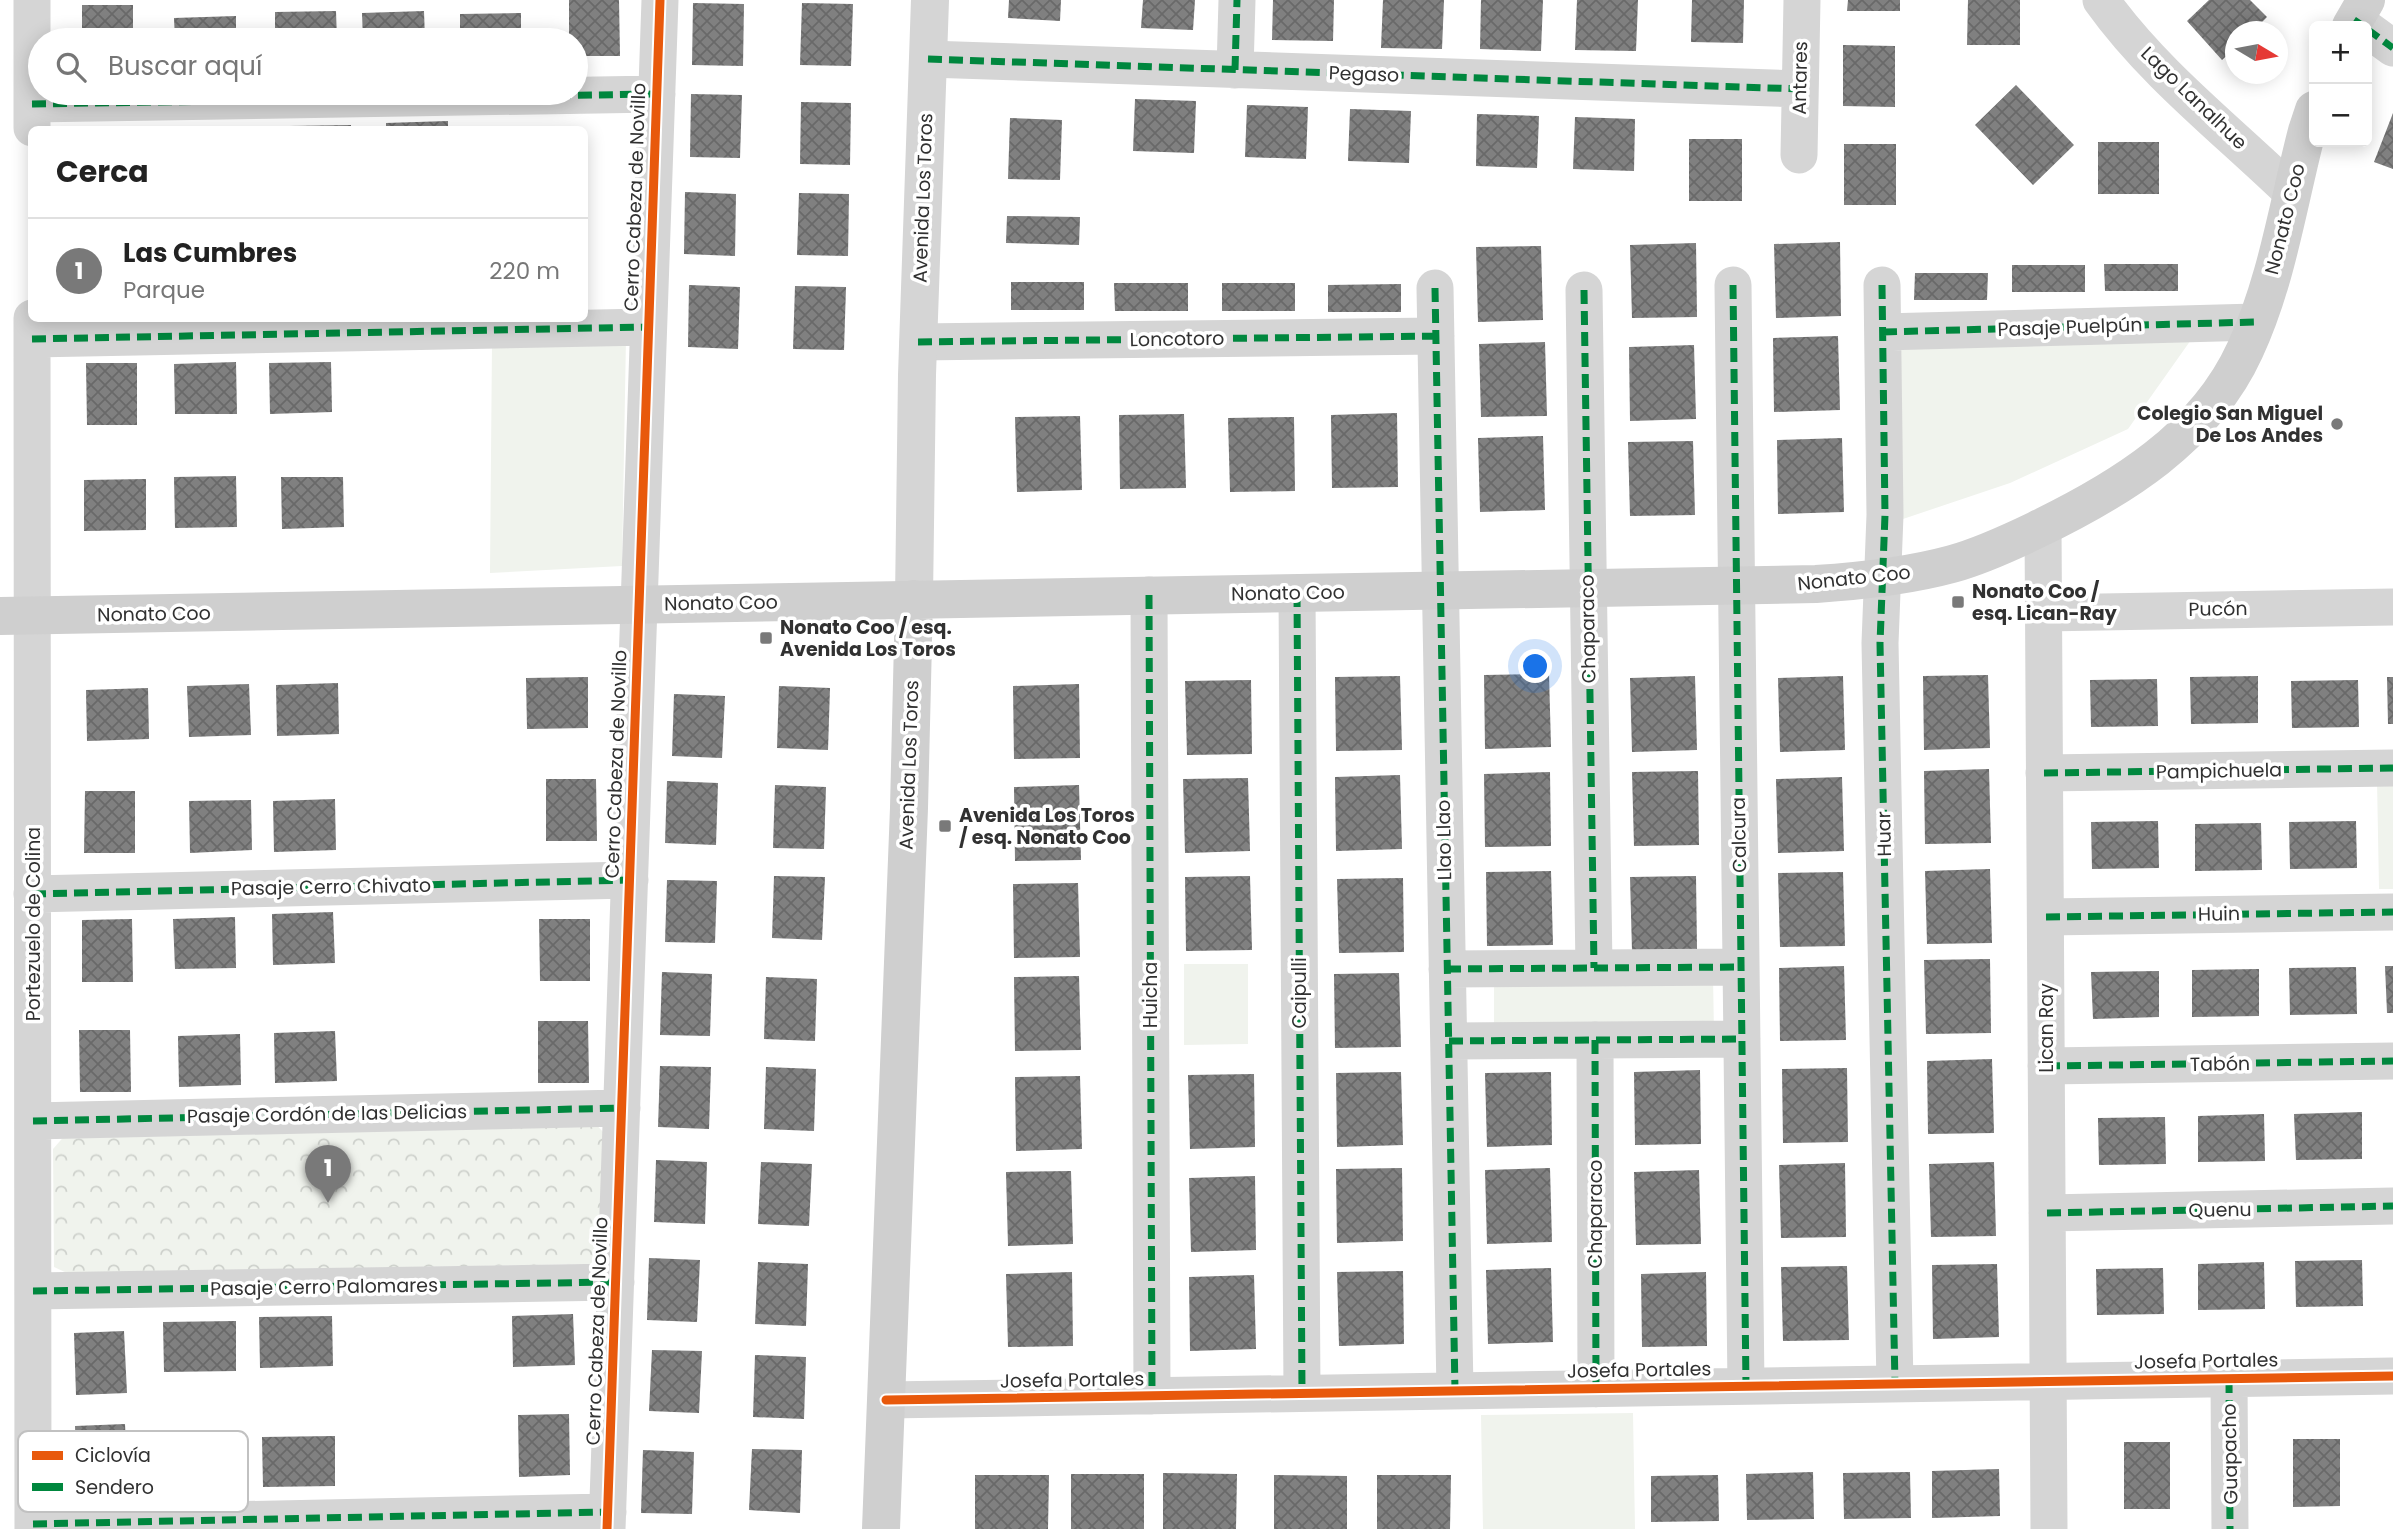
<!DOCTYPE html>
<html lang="es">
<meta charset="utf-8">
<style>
body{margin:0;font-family:Poppins,sans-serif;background:#f2f2f2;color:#222}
.controls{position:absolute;right:21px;top:21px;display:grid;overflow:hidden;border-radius:10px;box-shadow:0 4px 18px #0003}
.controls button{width:63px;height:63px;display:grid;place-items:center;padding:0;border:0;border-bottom:2px solid #e0e0e0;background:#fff;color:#222;font:35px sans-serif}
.compass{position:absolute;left:2225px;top:21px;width:63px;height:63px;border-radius:50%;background:#fff;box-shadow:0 4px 18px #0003;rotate:100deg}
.you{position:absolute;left:1536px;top:667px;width:24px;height:24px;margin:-18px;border:5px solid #fff;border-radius:50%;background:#1a73e8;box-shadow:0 0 0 10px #1a73e833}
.badge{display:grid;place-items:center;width:46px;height:46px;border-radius:50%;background:#797979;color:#fff;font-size:23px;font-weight:700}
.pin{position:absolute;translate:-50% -58px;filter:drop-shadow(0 2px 4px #0008)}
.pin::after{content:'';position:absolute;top:37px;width:24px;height:21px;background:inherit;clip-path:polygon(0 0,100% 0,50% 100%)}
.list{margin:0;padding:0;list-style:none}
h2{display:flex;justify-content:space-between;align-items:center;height:91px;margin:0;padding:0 28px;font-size:30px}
h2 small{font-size:23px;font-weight:400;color:#767676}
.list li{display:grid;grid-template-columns:46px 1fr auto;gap:21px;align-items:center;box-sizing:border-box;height:105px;padding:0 28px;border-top:2px solid #e0e0e0}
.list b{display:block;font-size:26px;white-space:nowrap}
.list p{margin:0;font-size:23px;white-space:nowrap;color:#767676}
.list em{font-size:23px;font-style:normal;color:#767676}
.icon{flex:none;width:38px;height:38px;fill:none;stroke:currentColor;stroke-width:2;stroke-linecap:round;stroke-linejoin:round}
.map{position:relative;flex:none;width:2393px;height:1529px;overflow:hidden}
.search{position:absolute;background:#fff;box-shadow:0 4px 18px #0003;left:28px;top:28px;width:560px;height:77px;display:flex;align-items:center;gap:18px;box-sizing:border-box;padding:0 24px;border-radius:38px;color:#767676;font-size:26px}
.panel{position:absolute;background:#fff;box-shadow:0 4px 18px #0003;left:28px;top:126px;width:560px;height:196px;border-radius:10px}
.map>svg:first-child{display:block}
</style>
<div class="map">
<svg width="2393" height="1529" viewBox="0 0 2393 1529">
<defs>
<pattern id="park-crowns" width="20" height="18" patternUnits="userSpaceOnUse" patternTransform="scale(1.75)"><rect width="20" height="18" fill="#f0f3ed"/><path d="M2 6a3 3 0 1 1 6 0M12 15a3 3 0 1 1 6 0" fill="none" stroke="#ced1cc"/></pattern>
<pattern id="building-cross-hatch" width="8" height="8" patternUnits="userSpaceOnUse" patternTransform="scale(1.75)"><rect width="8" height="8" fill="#808080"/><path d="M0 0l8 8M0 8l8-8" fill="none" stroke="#696969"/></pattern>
</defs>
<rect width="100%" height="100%" fill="#fff"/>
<path fill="#f0f3ed" d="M626 337 622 566 490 573 492 341Z
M2193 337 2128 429 2010 483 1903 519 1899 345Z
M2377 780H2393V889H2379Z
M1184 964H1248V1044L1184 1045Z
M1713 975 1714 1034 1494 1037V977Z
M1633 1413 1635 1529H1483L1481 1415Z"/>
<path fill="url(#park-crowns)" d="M593 1121 605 1134 600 1256 590 1264 67 1273 54 1267 53 1149 67 1133Z"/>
<path fill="url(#building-cross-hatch)" d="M569 0H619L620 56H576V40H569Z
M1009 0H1061L1060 21 1008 18Z
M1143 0H1195L1193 30 1141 28Z
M1273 0H1334L1333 41 1272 40Z
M1383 0H1444L1442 49 1381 48Z
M1481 0H1543L1541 51 1480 49Z
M1577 0H1638L1636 51 1575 50Z
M1692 0H1744L1743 43 1691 42Z
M1848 0H1900V11H1847Z
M1968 0H2020V45H1967Z
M2209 0H2250L2267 17 2252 32H2236V47L2222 60 2187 21Z
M693 3 744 4 743 66 692 65Z
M802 3 853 4 851 66 800 65Z
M82 5H133V40H82Z
M336 11 337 40H275V12Z
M424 11 425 40H363L362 13Z
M521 13V40H460V14Z
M236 16V40H175L174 18Z
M1843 45 1895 46V107L1843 106Z
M2016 85 2074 145 2033 185 1975 125Z
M691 94 742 95 740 158 690 157Z
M1135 99 1196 101 1194 153 1133 151Z
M801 102 851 103 850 165 800 164Z
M1247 105 1308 107 1306 159 1245 157Z
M1350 109 1411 111 1409 163 1348 161Z
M2393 113V169L2374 162Z
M1477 114 1539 116 1537 168 1476 166Z
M1575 117 1635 119 1634 171 1573 169Z
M1010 118 1062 120 1060 180 1008 179Z
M448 121V130H386V123Z
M351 125V130H289V126Z
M247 126V130H192V127Z
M1689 139H1742V201H1689Z
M2098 142H2159V194H2098Z
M1844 144H1896V205H1844Z
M685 192 736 194 735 256 684 254Z
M799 193 849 194 848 256 797 255Z
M1007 216 1080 217 1079 245 1006 243Z
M1840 242 1841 316 1776 318 1774 244Z
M1696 243 1697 317 1632 318 1630 245Z
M1541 246 1543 320 1478 322 1476 247Z
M2104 264H2178V291H2105Z
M2012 265H2085V292H2012Z
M1915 273H1988L1987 300H1914Z
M1011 282H1084V310H1011Z
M1114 283H1188V311H1115Z
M1222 283H1295V311H1222Z
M1401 284V312H1328V285Z
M689 285 740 287 738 349 688 347Z
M795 286 846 287 844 350 793 349Z
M1838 336 1840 410 1774 412 1773 338Z
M1545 342 1547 416 1481 417 1479 344Z
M1694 345 1696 419 1630 421 1629 347Z
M236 362 237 414H175L174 364Z
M331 362 332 412 270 414 269 363Z
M86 363H137V425H87Z
M1397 413 1398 487 1332 488 1331 415Z
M1184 414 1186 488 1120 489 1119 415Z
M1080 416 1082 490 1017 492 1015 417Z
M1294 417 1295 491 1230 492 1228 418Z
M1543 436 1545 510 1480 512 1478 438Z
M1842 438 1844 512 1778 514 1777 440Z
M1693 441 1695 515 1630 516 1628 442Z
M236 476 237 527 175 528 174 477Z
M281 477H343L344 527 282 529Z
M146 479V530L84 531V480Z
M1549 674 1551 747 1485 749 1484 675Z
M1988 675 1990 748 1924 750 1923 676Z
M1400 676 1402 750 1336 751 1335 677Z
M1695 676 1697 750 1632 752 1630 678Z
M1843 676 1845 750 1780 752 1778 678Z
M2258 676V723L2191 724 2190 677Z
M588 677V728L527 729 526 678Z
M2387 677H2393V724H2388Z
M2157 679 2158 726 2091 727 2090 680Z
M1251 680 1252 754 1187 755 1185 681Z
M2358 680 2359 727 2292 728 2291 681Z
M338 683 339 734 277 736 276 685Z
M249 684 251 735 189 737 187 686Z
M1079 684 1080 758 1014 759 1013 686Z
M779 686 830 688 828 750 777 748Z
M148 688 149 739 87 741 86 690Z
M674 694 725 696 722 758 672 756Z
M1989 769 1991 843 1925 844 1924 771Z
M1698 771 1699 845 1634 846 1632 772Z
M1550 772 1551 846 1485 847 1484 774Z
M1400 775 1402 849 1336 851 1335 777Z
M1842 777 1844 851 1778 853 1776 779Z
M1248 778 1250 851 1185 853 1183 779Z
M546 779H596L597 841H546Z
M667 781 718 783 716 845 665 843Z
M775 785 826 787 824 849 773 848Z
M1079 785 1081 860 1015 861 1014 787Z
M85 791H135V853H84Z
M335 799 336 850 274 852 273 801Z
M251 800 252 850 190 853 189 801Z
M2158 821 2159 868 2092 869 2091 822Z
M2356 821 2357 868 2290 869 2289 822Z
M2261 823 2262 870 2195 871V824Z
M1990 869 1992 943 1927 944 1925 871Z
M1551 871 1553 945 1487 946 1486 872Z
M1843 872 1845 946 1780 947 1778 873Z
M774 876 825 877 822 940 772 938Z
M1250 876 1252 950 1186 951 1185 877Z
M1696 876 1697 949 1632 951 1630 877Z
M1403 878 1404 952 1339 953 1337 879Z
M667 880 717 881 715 943 665 942Z
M1078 883 1080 957 1014 958 1013 884Z
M333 912 335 963 273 965 272 914Z
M235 917 236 968 175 969 173 919Z
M132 919 133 982H82V920Z
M539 919H590V981H540Z
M1990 959 1991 1033 1926 1034 1924 960Z
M1844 966 1846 1040 1780 1041 1779 968Z
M2385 966H2393V1013H2387Z
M2356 967 2357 1014 2290 1015 2289 968Z
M2259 969V1016L2192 1017V970Z
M2159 971V1017L2093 1019 2091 972Z
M662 972 712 974 710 1036 660 1035Z
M1399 973 1401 1047 1335 1048 1334 974Z
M1079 976 1081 1050 1015 1051 1014 977Z
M766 977 817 979 815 1041 764 1039Z
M538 1021H588L589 1083H538Z
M79 1030H130L131 1092H80Z
M335 1031 337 1081 275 1083 274 1033Z
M240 1034 241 1085 179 1087 178 1036Z
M1992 1059 1994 1133 1928 1134 1927 1061Z
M660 1066 711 1067 709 1129 658 1127Z
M766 1067 816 1069 814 1131 764 1129Z
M1847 1068 1848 1142 1783 1143 1782 1069Z
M1700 1070 1701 1144 1635 1145 1634 1072Z
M1401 1072 1403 1145 1337 1147 1336 1073Z
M1551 1072 1552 1145 1487 1147 1485 1073Z
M1254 1074 1255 1147 1190 1149 1188 1075Z
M1080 1076 1082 1149 1016 1151 1015 1077Z
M2362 1112V1159L2296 1160 2294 1114Z
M2264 1114 2265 1161 2198 1162V1116Z
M2165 1117 2166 1164 2099 1165 2098 1118Z
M656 1160 707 1162 705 1224 654 1222Z
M761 1162 812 1164 809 1226 758 1224Z
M1994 1162 1996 1236 1931 1237 1929 1164Z
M1845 1163 1846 1237 1781 1238 1779 1165Z
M1402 1168 1403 1241 1337 1243 1336 1169Z
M1550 1168 1552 1242 1487 1244 1485 1170Z
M1699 1170 1701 1244 1636 1245 1634 1172Z
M1071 1171 1073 1244 1008 1246 1006 1172Z
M1255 1176 1256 1250 1191 1252 1189 1178Z
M649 1258 700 1260 697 1322 647 1320Z
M2362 1260 2363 1306 2296 1307 2295 1261Z
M758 1262 808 1264 806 1326 755 1324Z
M2264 1262 2265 1309 2198 1310V1264Z
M1997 1264 1999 1337 1933 1339 1932 1265Z
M1847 1266 1849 1340 1783 1341 1781 1267Z
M1551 1268 1553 1342 1488 1344 1486 1270Z
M2163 1268 2164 1314 2097 1315 2096 1269Z
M1403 1271 1404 1344 1339 1346 1337 1272Z
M1072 1272 1073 1346 1008 1347 1006 1274Z
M1706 1272 1707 1346 1642 1347 1641 1274Z
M1254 1275 1256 1349 1190 1351 1189 1277Z
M573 1314 575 1365 513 1367 512 1316Z
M332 1316 333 1366 260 1368 259 1317Z
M236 1321V1371L164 1372 163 1322Z
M124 1331 127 1393 76 1395 74 1333Z
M652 1350 702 1351 699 1413 649 1411Z
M755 1355 806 1357 804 1419 753 1417Z
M569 1414 570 1475 519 1477 518 1415Z
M125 1424 128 1486 77 1488 75 1426Z
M335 1436V1486L263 1487 262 1437Z
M2293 1439H2340V1506L2293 1507Z
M2124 1442H2170V1509H2124Z
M752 1449 802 1450 800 1513 749 1510Z
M643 1450 694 1452 692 1514 641 1513Z
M1999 1469 2000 1516 1932 1518V1471Z
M1813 1472 1814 1519 1747 1520 1746 1474Z
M1910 1472 1911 1518 1844 1519 1843 1473Z
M1163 1473 1237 1474 1236 1529H1163Z
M1071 1474H1144V1529H1071Z
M975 1475H1049L1048 1529H975Z
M1274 1475 1347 1476V1529H1274Z
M1377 1475H1451L1450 1529H1377Z
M1718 1475 1719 1521 1651 1522V1476Z"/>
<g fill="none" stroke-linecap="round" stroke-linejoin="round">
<path stroke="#d5d5d5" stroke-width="37" d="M32 0V128
M2101 0C2153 73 2227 130 2291 192
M2367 29 2393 48
M928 59 1800 89
M1235 70 1237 0
M32 104 657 94
M1799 155 1802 0
M1733 285 1746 1386
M1882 285 1885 515 1880 643 1895 1384
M1435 288 1455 1391
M1584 290 1594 968
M32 318 33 1529
M1883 332 2256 322
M32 339 648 327
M918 342 1436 336
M2043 527 2049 1529
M1297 593 1302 1393
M1149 595 1152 1396
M2044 613 2393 607
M2044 773 2393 768
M32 894 630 880
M2046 917 2393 912
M1447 969 1741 967
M1595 1040 1596 1389
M1449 1041 1742 1039
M2046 1066 2393 1061
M33 1121 622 1108
M2047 1213 2393 1206
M33 1291 616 1282
M2229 1379 2230 1529
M886 1400 2393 1376
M33 1524 608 1512
M607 1529 660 0"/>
<path stroke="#d5d5d5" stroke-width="38" d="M914 599 917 375 930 0"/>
<path stroke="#cfcfcf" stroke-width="38" d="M2351 26 2366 0
M0 616 1816 584C1862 581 1908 576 1952 564 1981 556 2009 543 2036 530 2119 490 2205 438 2245 350 2277 281 2288 204 2307 131L2314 110
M881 1529 909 808 914 599"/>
<path stroke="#00873e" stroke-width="7" stroke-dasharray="14 7" stroke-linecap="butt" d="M2354 20 2363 26
M2367 29 2393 48
M928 59 1800 89
M1235 70 1237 0
M32 104 657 94
M1733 285 1746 1386
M1882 285 1885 515 1880 643 1895 1384
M1435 288 1455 1391
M1584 290 1594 968
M1883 332 2256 322
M32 339 648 327
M918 342 1436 336
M1297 593 1302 1393
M1149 595 1152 1396
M2044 773 2393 768
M32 894 630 880
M2046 917 2393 912
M1447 969 1741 967
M1595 1040 1596 1389
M1449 1041 1742 1039
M2046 1066 2393 1061
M33 1121 622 1108
M2047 1213 2393 1206
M33 1291 616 1282
M2229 1379 2230 1529
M33 1524 608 1512"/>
<defs>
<path id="cycleway" d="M886 1400 2393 1376
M607 1529 660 0"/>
</defs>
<use href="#cycleway" stroke="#fff" stroke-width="13"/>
<use href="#cycleway" stroke="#e8590c" stroke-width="9"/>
</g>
<g fill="#797979" stroke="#fff" stroke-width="2.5">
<circle cx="2337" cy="424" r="7"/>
<rect x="1951" y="595" width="14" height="14" rx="3.5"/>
<rect x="759" y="631" width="14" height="14" rx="3.5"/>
<rect x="938" y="819" width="14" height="14" rx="3.5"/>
</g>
<g text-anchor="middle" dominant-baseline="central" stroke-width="7" stroke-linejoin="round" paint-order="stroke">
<g font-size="19" fill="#313131" stroke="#fff">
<text transform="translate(1364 74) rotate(2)">Pegaso</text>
<text transform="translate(1800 78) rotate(-89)">Antares</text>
<text transform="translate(2194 98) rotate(44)">Lago Lanalhue</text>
<text transform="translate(635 197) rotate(-88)">Cerro Cabeza de Novillo</text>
<text transform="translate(923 198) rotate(-88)">Avenida Los Toros</text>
<text transform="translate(2285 219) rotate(-76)">Nonato Coo</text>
<text transform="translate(2070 327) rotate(-2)">Pasaje Puelpún</text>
<text transform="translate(1177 339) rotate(-1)">Loncotoro</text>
<text transform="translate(1854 578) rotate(-6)">Nonato Coo</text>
<text transform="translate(1288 593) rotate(-1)">Nonato Coo</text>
<text transform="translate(721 603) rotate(-1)">Nonato Coo</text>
<text transform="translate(2218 609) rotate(-1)">Pucón</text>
<text transform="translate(154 614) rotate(-1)">Nonato Coo</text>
<text transform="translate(1588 629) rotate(-91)">Chaparaco</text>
<text transform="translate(616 764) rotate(-88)">Cerro Cabeza de Novillo</text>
<text transform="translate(909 765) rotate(-88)">Avenida Los Toros</text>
<text transform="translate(2219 771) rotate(-1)">Pampichuela</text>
<text transform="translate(1884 834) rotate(-91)">Huar</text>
<text transform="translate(1739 835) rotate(-91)">Calcura</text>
<text transform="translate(1444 840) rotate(-91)">Llao Llao</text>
<text transform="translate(331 887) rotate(-1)">Pasaje Cerro Chivato</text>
<text transform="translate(2219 914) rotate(-1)">Huin</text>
<text transform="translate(33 924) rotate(-90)">Portezuelo de Colina</text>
<text transform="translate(1299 993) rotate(-90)">Caipulli</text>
<text transform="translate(1150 995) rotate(-90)">Huicha</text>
<text transform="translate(2046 1028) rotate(-90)">Lican Ray</text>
<text transform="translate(2220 1064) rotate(-1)">Tabón</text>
<text transform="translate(327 1114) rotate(-1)">Pasaje Cordón de las Delicias</text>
<text transform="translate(2220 1210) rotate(-1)">Quenu</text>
<text transform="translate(1595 1214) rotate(-90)">Chaparaco</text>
<text transform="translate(324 1287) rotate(-1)">Pasaje Cerro Palomares</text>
<text transform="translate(597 1331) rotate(-88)">Cerro Cabeza de Novillo</text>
<text transform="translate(2206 1361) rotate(-1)">Josefa Portales</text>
<text transform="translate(1639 1370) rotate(-1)">Josefa Portales</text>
<text transform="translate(1072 1380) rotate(-1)">Josefa Portales</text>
<text transform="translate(2230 1454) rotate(-91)">Guapacho</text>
</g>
<g font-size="19" font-weight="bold" fill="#313131" stroke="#fff" text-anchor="start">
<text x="2323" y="413" text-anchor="end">Colegio San Miguel<tspan x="2323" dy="22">De Los Andes</tspan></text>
<text x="1972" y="591">Nonato Coo /<tspan x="1972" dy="22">esq. Lican-Ray</tspan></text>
<text x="780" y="627">Nonato Coo / esq.<tspan x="780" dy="22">Avenida Los Toros</tspan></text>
<text x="959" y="815">Avenida Los Toros<tspan x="959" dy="22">/ esq. Nonato Coo</tspan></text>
</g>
</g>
<rect x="18" y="1431" width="230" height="81" rx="10" fill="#fff" stroke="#c1c1c1" stroke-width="2"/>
<rect x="32" y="1451" width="31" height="9" fill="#e8590c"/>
<rect x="32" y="1483" width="31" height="8" fill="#00873e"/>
<g font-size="19" fill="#313131">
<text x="75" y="1462">Ciclovía</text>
<text x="75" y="1494">Sendero</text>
</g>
</svg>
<div class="controls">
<button>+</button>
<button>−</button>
</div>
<svg class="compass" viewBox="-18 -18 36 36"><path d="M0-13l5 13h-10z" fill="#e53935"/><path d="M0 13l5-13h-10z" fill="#767676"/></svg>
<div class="you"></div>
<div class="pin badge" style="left:328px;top:1203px">1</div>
<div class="search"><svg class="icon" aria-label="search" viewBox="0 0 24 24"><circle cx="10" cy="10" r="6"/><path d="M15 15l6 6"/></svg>Buscar aquí</div>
<section class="panel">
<h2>Cerca<small></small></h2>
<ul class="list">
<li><span class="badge">1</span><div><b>Las Cumbres</b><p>Parque</p></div><em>220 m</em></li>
</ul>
</section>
</div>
